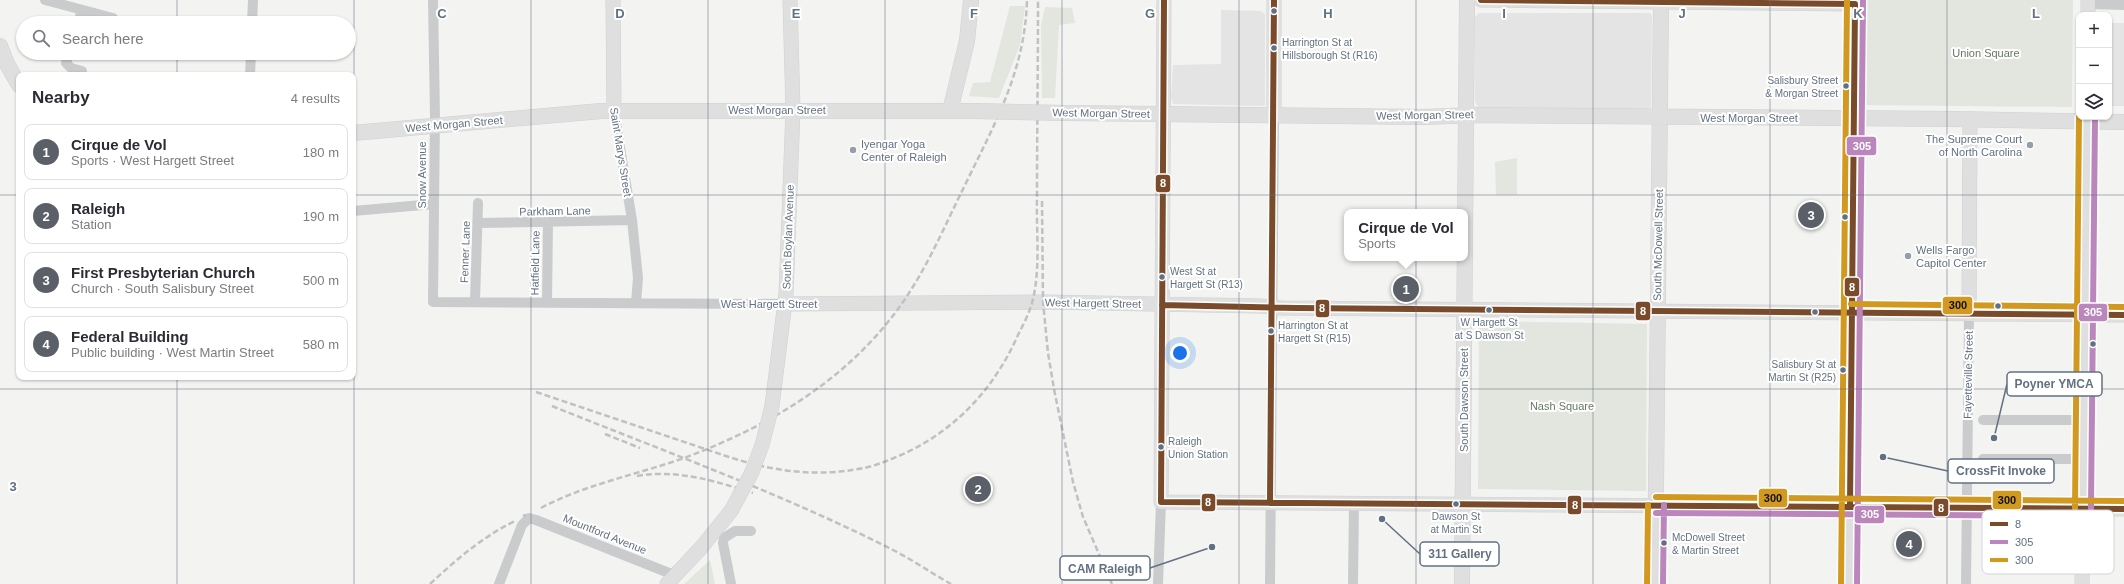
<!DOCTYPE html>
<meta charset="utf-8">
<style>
body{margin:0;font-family:Arial,sans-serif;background:#f7f7f7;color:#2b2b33}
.controls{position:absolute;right:12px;top:12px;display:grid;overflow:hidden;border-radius:8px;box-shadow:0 1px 3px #0004}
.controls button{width:36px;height:36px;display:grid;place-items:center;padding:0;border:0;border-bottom:1px solid #e1e1e2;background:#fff;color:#2b2b33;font:20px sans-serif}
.you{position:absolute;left:1180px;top:353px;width:14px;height:14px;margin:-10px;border:3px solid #fff;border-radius:50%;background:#1a73e8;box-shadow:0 0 0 6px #1a73e833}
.badge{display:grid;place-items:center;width:26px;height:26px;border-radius:50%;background:#5b5f68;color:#fff;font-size:13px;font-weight:700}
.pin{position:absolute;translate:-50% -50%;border:2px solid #fff;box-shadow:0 1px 4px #0006}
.popup{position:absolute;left:1344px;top:209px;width:124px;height:52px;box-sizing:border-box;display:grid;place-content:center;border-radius:8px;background:#fff;filter:drop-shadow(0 1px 3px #0005);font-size:13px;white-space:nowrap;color:#7c7c81}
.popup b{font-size:15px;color:#2b2b33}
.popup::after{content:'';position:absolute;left:50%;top:100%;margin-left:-8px;border:8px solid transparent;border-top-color:#fff}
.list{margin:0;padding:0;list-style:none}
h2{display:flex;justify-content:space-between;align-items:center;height:52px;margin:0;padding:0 16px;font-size:17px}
h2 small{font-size:13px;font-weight:400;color:#7c7c81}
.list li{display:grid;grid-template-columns:26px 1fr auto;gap:12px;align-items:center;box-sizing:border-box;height:56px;margin:0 8px 8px;padding:0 8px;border:1px solid #e1e1e2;border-radius:8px}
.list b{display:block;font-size:15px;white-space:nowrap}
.list p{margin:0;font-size:13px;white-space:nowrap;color:#7c7c81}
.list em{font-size:13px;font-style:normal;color:#7c7c81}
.icon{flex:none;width:22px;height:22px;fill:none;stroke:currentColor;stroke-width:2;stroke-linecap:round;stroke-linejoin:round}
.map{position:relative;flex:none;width:2124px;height:584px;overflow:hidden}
.search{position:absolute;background:#fff;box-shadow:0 1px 3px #0004;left:16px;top:16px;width:340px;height:44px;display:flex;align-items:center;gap:10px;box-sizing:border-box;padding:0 14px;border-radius:22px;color:#7c7c81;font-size:15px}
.panel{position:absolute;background:#fff;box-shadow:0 1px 3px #0004;left:16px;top:72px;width:340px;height:308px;border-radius:8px}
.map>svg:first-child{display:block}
</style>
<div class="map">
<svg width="2124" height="584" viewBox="0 0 2124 584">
<rect width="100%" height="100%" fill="#f3f3f1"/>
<path fill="#e3e4e3" d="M1221 10 1261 11 1265 14V105L1262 106 1173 104 1171 98 1173 65 1221 64Z
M1479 13H1650L1652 16 1651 107 1648 109 1478 108 1475 101V17Z
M2109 23H2124V106H2109Z"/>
<path fill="#e2e6df" d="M1867 0H2073L2072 107 1866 105Z
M1010 6H1025L1020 45 999 98 969 96 973 83 990 82Z
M1045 7 1072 8 1075 23 1059 25 1055 98H1042L1041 25Z
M1517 158V195H1496L1495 162Z
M1479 321 1647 324 1646 491 1478 489Z
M1984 550H2001V552L2049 556H2054V550H2068V567L1990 568 1984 567Z
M710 560 715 584H684Z"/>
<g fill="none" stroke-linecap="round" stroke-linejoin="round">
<defs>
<path id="secondary" d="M613 0 614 111
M1164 0 1161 502 2124 509
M1481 0 1855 4
M2088 0V15
M1274 115V0
M785 304 1043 302 1260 306 1281 308 2124 315
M1969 314 1970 119
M772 406 786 294 793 110 790 0
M667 584 700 549 731 511
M1849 584 1855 0
M2082 584 2087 117"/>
<path id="primary" d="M0 46 7 64 19 85
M950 111 967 41 971 0
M1066 113 1423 117 1477 115 1952 119 2124 122
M353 133 601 111H974
M1462 584 1467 0
M1655 584 1661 0"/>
</defs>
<use href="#secondary" stroke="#cfd1d1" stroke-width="15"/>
<use href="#primary" stroke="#d0d1d0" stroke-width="16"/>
<path stroke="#cacbcc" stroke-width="10" d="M45 0 113 18
M433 0 435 116 433 302 785 304
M2088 4 2124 5
M78 23 82 10
M252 23 253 0
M69 53 66 63 71 68 82 71
M250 75 251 53
M614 111 632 220 638 278 636 303
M353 211 434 204
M478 223 632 220
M475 302 478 203
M547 302 548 223
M1983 420H2072
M1983 459H2072
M499 584 522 525 529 518 536 520 674 575
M731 584 723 543 724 538 735 531H751
M1158 584 1161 502
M1270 584 1274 115
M1353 584 1354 503
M1966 584 1969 314"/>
<use href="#secondary" stroke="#dfdfe0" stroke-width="14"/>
<use href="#primary" stroke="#dfdfe0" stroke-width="15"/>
<path stroke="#c0c1c2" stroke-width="2.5" stroke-dasharray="6 3" stroke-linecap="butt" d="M1042 201 1043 302 1048 353 1054 389 1073 482 1083 517 1112 584
M536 392 729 457C772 471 814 477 858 469 873 467 887 461 901 455 955 431 994 389 1018 335 1023 325 1029 314 1032 303 1041 270 1036 231 1037 197 1037 131 1038 66 1038 0
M552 406C666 452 783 494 893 550 913 560 931 573 951 584
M605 434 640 448
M637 476C677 469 715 481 753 493
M541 508C586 484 636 475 684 458 773 425 856 375 909 293 931 259 947 221 965 185 995 123 1025 71 1027 0
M523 516 526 515
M430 584C456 560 482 537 515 521"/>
<defs>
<path id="secondary-bridge" d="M731 511 752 472 762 445 772 406"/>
<path id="primary-bridge" d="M974 111 1066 113"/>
</defs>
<use href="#secondary-bridge" stroke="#cfd1d1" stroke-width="15" stroke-linecap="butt"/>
<use href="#primary-bridge" stroke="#d0d1d0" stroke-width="16" stroke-linecap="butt"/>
<use href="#secondary-bridge" stroke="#dfdfe0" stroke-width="14"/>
<use href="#primary-bridge" stroke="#dfdfe0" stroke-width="15"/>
<defs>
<path id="bus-1" d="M1164 0 1161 502 2124 509
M1481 0 1855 4 1850 506
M1162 305 1297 308 2124 315
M1270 503 1274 0"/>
<path id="bus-2" d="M2091 508 2095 117
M1656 513 2083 516
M1663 584 1664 505
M1857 584 1863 0"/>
<path id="bus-3" d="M1851 304 2124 307
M1656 497 2124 501
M2075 508 2079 117
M1647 584 1648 505
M1841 584 1847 0"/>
</defs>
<use href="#bus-1" stroke="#fff" stroke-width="9"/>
<use href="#bus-2" stroke="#fff" stroke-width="9"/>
<use href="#bus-3" stroke="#fff" stroke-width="9"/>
<use href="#bus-1" stroke="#7a4b2a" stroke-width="6"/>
<use href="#bus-2" stroke="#bb86bc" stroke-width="6"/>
<use href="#bus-3" stroke="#d29920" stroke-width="6"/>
</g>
<path fill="none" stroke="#627182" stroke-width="1" stroke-opacity="0.55" d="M177 0V23M354 0V584M531 0V584M708 0V584M885 0V584M1062 0V584M1239 0V584M1416 0V584M1593 0V584M1770 0V584M1947 0V584M177 53V75M0 195H19M353 195H2124M177 377V584M0 389H2124"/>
<g fill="#627182" stroke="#fff" stroke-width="1.5">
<circle cx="1274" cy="11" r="3.5"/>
<circle cx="1274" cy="48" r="3.5"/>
<circle cx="1846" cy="86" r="3.5"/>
<circle cx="1845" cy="217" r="3.5"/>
<circle cx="1162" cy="277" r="3.5"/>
<circle cx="1998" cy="306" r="3.5"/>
<circle cx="1489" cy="310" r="3.5"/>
<circle cx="1815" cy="312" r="3.5"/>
<circle cx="1271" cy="331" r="3.5"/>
<circle cx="2093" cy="344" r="3.5"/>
<circle cx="1843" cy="370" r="3.5"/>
<circle cx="1161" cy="447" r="3.5"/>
<circle cx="1456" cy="504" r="3.5"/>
<circle cx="1664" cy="543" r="3.5"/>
</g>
<g fill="#959ea9" stroke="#fff" stroke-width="1.5">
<circle cx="2030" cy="145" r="4"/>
<circle cx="853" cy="150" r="4"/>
<circle cx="1908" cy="256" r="4"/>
</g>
<g text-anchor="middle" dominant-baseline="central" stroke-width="4" stroke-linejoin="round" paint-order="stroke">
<g font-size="10" fill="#627182" stroke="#fff" text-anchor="start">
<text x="1282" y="42">Harrington St at<tspan x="1282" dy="13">Hillsborough St (R16)</tspan></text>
<text x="1838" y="80" text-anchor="end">Salisbury Street<tspan x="1838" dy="13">&amp; Morgan Street</tspan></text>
<text x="1170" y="271">West St at<tspan x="1170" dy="13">Hargett St (R13)</tspan></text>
<text x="1489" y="322" text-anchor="middle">W Hargett St<tspan x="1489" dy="13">at S Dawson St</tspan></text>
<text x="1278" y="325">Harrington St at<tspan x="1278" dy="13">Hargett St (R15)</tspan></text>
<text x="1836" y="364" text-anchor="end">Salisbury St at<tspan x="1836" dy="13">Martin St (R25)</tspan></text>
<text x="1168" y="441">Raleigh<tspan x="1168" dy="13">Union Station</tspan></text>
<text x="1456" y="516" text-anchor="middle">Dawson St<tspan x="1456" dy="13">at Martin St</tspan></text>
<text x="1672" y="537">McDowell Street<tspan x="1672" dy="13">&amp; Martin Street</tspan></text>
</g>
<g font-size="11" fill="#647961" stroke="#fff">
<text x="1986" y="53">Union Square</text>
<text x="1562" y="406">Nash Square</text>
</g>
<g font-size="11" fill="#627182" stroke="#fff">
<text x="777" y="110">West Morgan Street</text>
<text transform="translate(1101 113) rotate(1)">West Morgan Street</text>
<text transform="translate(1425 115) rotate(-1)">West Morgan Street</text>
<text x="1749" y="118">West Morgan Street</text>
<text transform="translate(454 124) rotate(-5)">West Morgan Street</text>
<text transform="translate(621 152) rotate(81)">Saint Marys Street</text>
<text transform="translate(422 175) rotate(-90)">Snow Avenue</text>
<text transform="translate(555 211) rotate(-1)">Parkham Lane</text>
<text transform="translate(788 237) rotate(-88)">South Boylan Avenue</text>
<text transform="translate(1658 245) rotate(-89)">South McDowell Street</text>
<text transform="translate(465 252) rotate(-88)">Fenner Lane</text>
<text transform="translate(535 263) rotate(-89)">Hatfield Lane</text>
<text transform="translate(1093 303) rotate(1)">West Hargett Street</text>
<text x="769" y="304">West Hargett Street</text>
<text transform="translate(1968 375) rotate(-89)">Fayetteville Street</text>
<text transform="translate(1464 400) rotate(-90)">South Dawson Street</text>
<text transform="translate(605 534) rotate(22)">Mountford Avenue</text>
</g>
<g font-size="11" fill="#627182" stroke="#fff" text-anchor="start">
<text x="2022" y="139" text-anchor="end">The Supreme Court<tspan x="2022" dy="13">of North Carolina</tspan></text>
<text x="861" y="144">Iyengar Yoga<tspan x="861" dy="13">Center of Raleigh</tspan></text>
<text x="1916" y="250">Wells Fargo<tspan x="1916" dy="13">Capitol Center</tspan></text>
</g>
</g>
<rect x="1982" y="510" width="132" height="64" rx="6" fill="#fff" stroke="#d0d4da" stroke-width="1"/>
<rect x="1990" y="522" width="18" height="4" fill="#7a4b2a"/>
<rect x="1990" y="540" width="18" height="4" fill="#bb86bc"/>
<rect x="1990" y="558" width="18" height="4" fill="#d29920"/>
<g font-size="11" fill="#627182">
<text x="2015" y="528">8</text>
<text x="2015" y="546">305</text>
<text x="2015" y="564">300</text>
</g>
<g font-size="13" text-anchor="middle" font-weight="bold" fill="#627182" stroke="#fff" stroke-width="4" stroke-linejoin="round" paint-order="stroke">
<text x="442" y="18">C</text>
<text x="620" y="18">D</text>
<text x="796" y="18">E</text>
<text x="974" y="18">F</text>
<text x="1150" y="18">G</text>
<text x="1328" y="18">H</text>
<text x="1504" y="18">I</text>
<text x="1682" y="18">J</text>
<text x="1858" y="18">K</text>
<text x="2036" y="18">L</text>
<text x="13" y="491">3</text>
</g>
<path fill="none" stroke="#627182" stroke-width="1.5" d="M1994 438L2007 384M1883 457L1948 471M1382 519L1420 554M1212 547L1150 568"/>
<g fill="#627182" stroke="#fff" stroke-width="1.5">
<circle cx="1994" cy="438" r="4"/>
<circle cx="1883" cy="457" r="4"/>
<circle cx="1382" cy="519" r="4"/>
<circle cx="1212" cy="547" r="4"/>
</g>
<g fill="#fff" stroke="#627182" stroke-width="1.5">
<rect x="2007" y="372" width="95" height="24" rx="4"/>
<rect x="1948" y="459" width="106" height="24" rx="4"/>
<rect x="1420" y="542" width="79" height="24" rx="4"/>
<rect x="1060" y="556" width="90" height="24" rx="4"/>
</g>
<g font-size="12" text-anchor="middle" font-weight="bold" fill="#627182">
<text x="2054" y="388">Poyner YMCA</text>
<text x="2001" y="475">CrossFit Invoke</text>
<text x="1460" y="558">311 Gallery</text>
<text x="1105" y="573">CAM Raleigh</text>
</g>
<g stroke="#fff" stroke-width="1.5">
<rect x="1846" y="136" width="31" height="20" rx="4" fill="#bb86bc"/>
<rect x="1155" y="174" width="16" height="19" rx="4" fill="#7a4b2a"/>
<rect x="1844" y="277" width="16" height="20" rx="4" fill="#7a4b2a"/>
<rect x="1942" y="296" width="31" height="19" rx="4" fill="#d29920"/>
<rect x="1315" y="299" width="15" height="19" rx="4" fill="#7a4b2a"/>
<rect x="1635" y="301" width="16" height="20" rx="4" fill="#7a4b2a"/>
<rect x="2078" y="303" width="30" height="19" rx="4" fill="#bb86bc"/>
<rect x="1758" y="488" width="30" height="20" rx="4" fill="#d29920"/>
<rect x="1992" y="490" width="30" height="20" rx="4" fill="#d29920"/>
<rect x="1201" y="493" width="15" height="19" rx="4" fill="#7a4b2a"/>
<rect x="1567" y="495" width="15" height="20" rx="4" fill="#7a4b2a"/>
<rect x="1933" y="498" width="16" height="19" rx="4" fill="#7a4b2a"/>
<rect x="1854" y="505" width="31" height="19" rx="4" fill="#bb86bc"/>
</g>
<g font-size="11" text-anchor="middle" font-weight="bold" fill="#fff">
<text x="1862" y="150">305</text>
<text x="1163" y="187">8</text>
<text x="1852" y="291">8</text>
<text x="1322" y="312">8</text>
<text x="1643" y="315">8</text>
<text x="2093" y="316">305</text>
<text x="1208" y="506">8</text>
<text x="1575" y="509">8</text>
<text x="1941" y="512">8</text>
<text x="1870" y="518">305</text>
</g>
<g font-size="11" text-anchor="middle" font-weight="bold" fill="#111">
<text x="1958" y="309">300</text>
<text x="1773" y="502">300</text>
<text x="2007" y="504">300</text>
</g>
</svg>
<div class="controls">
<button>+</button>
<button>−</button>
<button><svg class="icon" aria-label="layers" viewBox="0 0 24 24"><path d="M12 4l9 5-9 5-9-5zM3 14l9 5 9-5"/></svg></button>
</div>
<div class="you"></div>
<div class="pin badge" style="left:1406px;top:289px">1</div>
<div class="popup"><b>Cirque de Vol</b>Sports</div>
<div class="pin badge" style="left:978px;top:489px">2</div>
<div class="pin badge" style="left:1811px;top:215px">3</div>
<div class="pin badge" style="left:1909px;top:544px">4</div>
<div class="search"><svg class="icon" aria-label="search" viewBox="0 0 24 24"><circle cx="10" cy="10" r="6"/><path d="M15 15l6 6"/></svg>Search here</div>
<section class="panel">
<h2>Nearby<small>4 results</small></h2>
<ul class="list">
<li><span class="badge">1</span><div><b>Cirque de Vol</b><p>Sports · West Hargett Street</p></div><em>180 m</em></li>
<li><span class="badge">2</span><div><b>Raleigh</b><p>Station</p></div><em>190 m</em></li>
<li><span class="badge">3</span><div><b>First Presbyterian Church</b><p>Church · South Salisbury Street</p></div><em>500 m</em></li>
<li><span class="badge">4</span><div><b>Federal Building</b><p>Public building · West Martin Street</p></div><em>580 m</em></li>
</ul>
</section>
</div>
